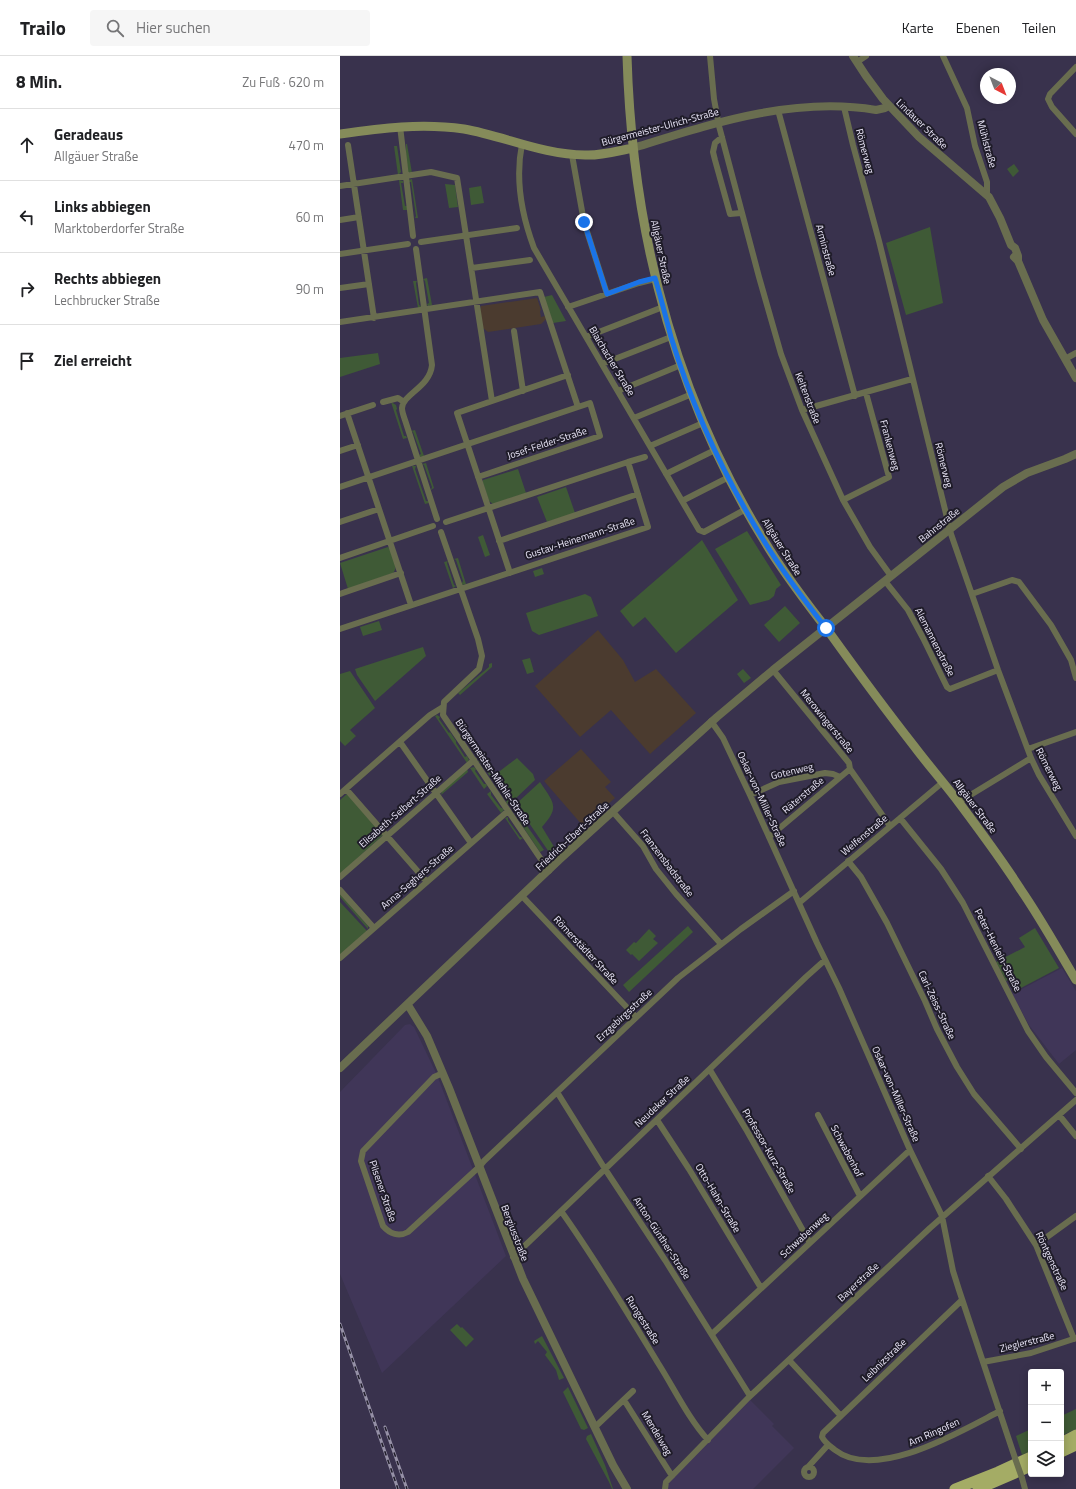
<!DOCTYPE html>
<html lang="de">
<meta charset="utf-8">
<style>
body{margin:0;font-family:"Titillium Web",sans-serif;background:#f6f6f6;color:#202124}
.controls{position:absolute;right:12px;bottom:12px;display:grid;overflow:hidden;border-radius:4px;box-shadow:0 2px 10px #0003}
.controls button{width:36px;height:36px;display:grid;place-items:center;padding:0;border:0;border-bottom:1px solid #e0e0e0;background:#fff;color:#202124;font:20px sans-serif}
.compass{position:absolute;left:640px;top:12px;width:36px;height:36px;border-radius:50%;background:#fff;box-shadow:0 2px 10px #0003;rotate:138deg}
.stop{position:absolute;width:12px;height:12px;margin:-9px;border:3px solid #1a73e8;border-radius:50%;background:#fff}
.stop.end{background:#1a73e8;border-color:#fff;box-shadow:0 1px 4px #0008}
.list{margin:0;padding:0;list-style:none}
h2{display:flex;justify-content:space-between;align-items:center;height:52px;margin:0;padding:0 16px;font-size:17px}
h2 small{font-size:13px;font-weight:400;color:#757577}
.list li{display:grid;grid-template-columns:26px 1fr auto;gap:12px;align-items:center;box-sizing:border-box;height:72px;padding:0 16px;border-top:1px solid #e0e0e0}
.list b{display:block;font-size:15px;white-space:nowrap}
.list p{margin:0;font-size:13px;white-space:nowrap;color:#757577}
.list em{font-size:13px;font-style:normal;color:#757577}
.icon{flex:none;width:22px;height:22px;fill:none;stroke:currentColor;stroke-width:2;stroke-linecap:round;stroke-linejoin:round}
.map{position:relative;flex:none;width:736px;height:1433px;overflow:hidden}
header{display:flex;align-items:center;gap:24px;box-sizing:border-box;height:56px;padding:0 20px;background:#fff;border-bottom:1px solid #e0e0e0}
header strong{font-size:19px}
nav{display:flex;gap:22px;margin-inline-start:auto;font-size:14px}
.search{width:280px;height:36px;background:#f6f6f6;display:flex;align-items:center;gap:10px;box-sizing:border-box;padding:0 14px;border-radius:4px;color:#757577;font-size:15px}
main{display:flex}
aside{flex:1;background:#fff}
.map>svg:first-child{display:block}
</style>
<header>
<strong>Trailo</strong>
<div class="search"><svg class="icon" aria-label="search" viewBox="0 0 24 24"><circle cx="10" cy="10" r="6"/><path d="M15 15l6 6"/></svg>Hier suchen</div>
<nav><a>Karte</a><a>Ebenen</a><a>Teilen</a></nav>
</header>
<main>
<aside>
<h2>8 Min.<small>Zu Fuß · 620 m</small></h2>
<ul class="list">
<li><svg class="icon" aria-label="ahead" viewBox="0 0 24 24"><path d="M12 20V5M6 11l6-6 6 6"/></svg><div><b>Geradeaus</b><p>Allgäuer Straße</p></div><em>470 m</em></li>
<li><svg class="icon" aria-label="left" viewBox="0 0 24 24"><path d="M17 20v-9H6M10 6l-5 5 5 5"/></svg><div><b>Links abbiegen</b><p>Marktoberdorfer Straße</p></div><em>60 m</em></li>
<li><svg class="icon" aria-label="right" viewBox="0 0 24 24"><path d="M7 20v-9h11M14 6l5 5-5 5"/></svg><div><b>Rechts abbiegen</b><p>Lechbrucker Straße</p></div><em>90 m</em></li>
<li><svg class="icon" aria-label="arrive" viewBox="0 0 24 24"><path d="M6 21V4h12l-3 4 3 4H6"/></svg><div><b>Ziel erreicht</b></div></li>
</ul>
</aside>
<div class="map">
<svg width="736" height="1433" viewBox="0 0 736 1433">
<rect width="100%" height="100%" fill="#39324d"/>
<path fill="#403658" d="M722 912 736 935V994L719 1008 689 969 672 938Z
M70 968 74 971 97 1019 166 1200 42 1317 0 1218V1036L65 969Z
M408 1342 434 1368 432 1370 454 1392 413 1433H325L326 1426Z"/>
<path fill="#4b3b2f" d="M197 242 201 254 200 255 201 261 205 260 206 263 201 268 148 276 143 272 140 254 141 250Z
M258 574 283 604 295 626 316 613 356 657 310 698 271 654 240 681 195 630Z
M241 693 271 726 265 731 275 742 243 770 204 725Z"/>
<path fill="#3f5a36" d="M66 88H67L72 117 68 116 66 103Z
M54 90H57L61 116 58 119Z
M674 108 679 115 673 121 667 113Z
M72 123 78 162H75L76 160 71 126H69V124Z
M59 124 63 125V127H61L65 150H67V154H63Z
M105 128 115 129 118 151 109 152Z
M141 130 144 147 131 149 129 132Z
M590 171 603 247 566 259 546 187Z
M87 222 92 249 88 250 87 248 89 247 85 225 83 223Z
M73 225H77L76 227 79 249 81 250 82 252H78Z
M212 239 226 265 213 267 204 241Z
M38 297 40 308 0 321V302Z
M51 346 56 349 57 353 56 354 64 380H66L67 382 63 383Z
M75 374 84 400 80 401 79 399 81 398 73 376 71 375Z
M86 407 94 432 91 434 92 431 84 409 82 408Z
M72 410H76L75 413 86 445H88L89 447 85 448Z
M178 413 186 437 153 448 149 445 143 427V424Z
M226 431 235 457 207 466 197 441Z
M407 475 441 529 436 533 434 540 429 544 410 549 375 493Z
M143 479 150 499 145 501 138 481Z
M362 484 398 544 336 597 305 561 293 571 280 555Z
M48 491 50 493C53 501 59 511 53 517L8 533 0 507Z
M118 502 126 528 122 529V527L123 525 116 504 114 503Z
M108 505 107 507 114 529 116 530 113 532 104 506Z
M202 512 204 518 195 521 193 515Z
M245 538 251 541 258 560 199 579 192 575 186 557Z
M445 550 460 567 439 586 424 569Z
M39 565 42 574 23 580 20 571Z
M83 591 86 600 35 645 17 619 15 613Z
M190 602 194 616 187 618 182 604Z
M152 607V611L120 639 118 637 149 611V608Z
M403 613 411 622 404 627 397 618Z
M10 615 35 652 10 674 16 680 5 690 0 685V618Z
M97 659 100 661 99 663 109 677 110 676 116 685V687L125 701 127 700 129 704 127 707 95 660Z
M140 702 171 747 167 748 166 746 167 744 140 706H138Z
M177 702 193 718 195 724 174 744 156 718Z
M134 711 136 713 135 715 144 728H146L147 730 144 733 130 712Z
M127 713 128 716 101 739 102 735Z
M200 726C214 747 220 751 202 771L216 794 211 799 176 748Z
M151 735V739L161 752H162L164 754 161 757 147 738Z
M7 738 43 779 0 818V744Z
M180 760 204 794 200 796 179 765 180 763 179 761Z
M168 761V764L180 781 183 782 180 784 165 762Z
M0 838 28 870V873L0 841Z
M0 846 27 875 0 899Z
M348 870 353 876 289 936 283 929Z
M695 872 719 912 679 933 674 922 666 925 656 906 685 891 679 882Z
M309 873 316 880 313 883 318 887 299 905 292 898 291 899 286 894 294 886 296 887Z
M117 1268 121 1272 122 1271 134 1283 126 1291 110 1274Z
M202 1280 224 1322 219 1324 216 1314 205 1299 207 1296 198 1285 195 1288 194 1285Z
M228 1331 248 1372 244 1374 241 1373 223 1336Z
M736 1353V1373L721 1380V1360Z
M691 1373V1395L682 1399 676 1380Z
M251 1378 265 1409 273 1433H272L269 1426 246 1383 247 1380Z"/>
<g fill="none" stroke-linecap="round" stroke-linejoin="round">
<path stroke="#696d4f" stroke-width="6" d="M370 0 374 43 379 70 419 221 441 298 462 354 503 444 530 491 551 520
M603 0 627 52 635 90 647 126V139
M517 6 526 0
M736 11 710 38 708 43 712 51 736 78
M504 51 513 89 539 185 611 478 658 614 691 702 699 719 736 780
M438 54 515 340
M60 70 73 180
M382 81 375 87 373 96 375 104 390 158 401 157
M182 88C175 123 182 160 194 192L359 474 364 476 406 453
M8 89 34 262
M232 99 244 166 267 238
M0 130 91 116 117 122 152 345
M0 164 19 161
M81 186 177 172
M76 193 92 309C90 331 63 338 62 352 62 356 64 361 65 364L97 463
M0 198 68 188
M132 212 190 204
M0 232 29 228
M228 251 299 227 315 223
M0 266 200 236 238 351 0 431
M174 275 183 335
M246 281 323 251
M725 303 736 297
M262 308 331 281
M278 335 341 309
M43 346 58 342 64 346
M462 354 572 323
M7 357 71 549
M0 360 33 349
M294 362 352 338
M310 390 363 367
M0 395 18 389
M288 406 305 401
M326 418 375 394
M138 421 260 380 250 347 238 351
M503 444 549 421 526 337
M342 445 389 421
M0 466 39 453
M101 476 138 583 142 600 139 613 104 646 103 659 209 815
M159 485 298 438
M0 502 93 470
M170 517 117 357 228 319
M545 525 568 554 583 582 607 631 610 633 658 614
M0 538 61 517
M632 538 672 524 679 526 711 569 731 604 736 622
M0 573 308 471 288 406 106 466
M433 614 509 707 510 713 550 770
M371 665 383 682 410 739 477 887 499 932 570 1094 602 1160 613 1215 619 1234 675 1402
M60 686 131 787
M688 693 736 676
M6 733 87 826
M0 738 90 659 103 651
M410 739 439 726 485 717 493 718 500 721
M619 746 691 702
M273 756 303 790 316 813 336 838 381 888
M560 762 601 813 623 847 688 975 706 1001 736 1037
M429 781 510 713
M508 805 521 821 547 867 585 945 597 973 617 1011 634 1038 681 1093
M0 821 134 704
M0 834 34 872
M182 840 296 961
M459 847 603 726
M0 902 168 755
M370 1014 407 1075 470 1187
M103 1017 94 1021 23 1095 21 1105 43 1170C50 1178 59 1181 68 1176L139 1111 144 1105 338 922 401 873 454 835
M217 1036 265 1113 325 1204 410 1340
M478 1059 520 1140
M719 1059 736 1080
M317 1064 349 1113 421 1232
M648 1120 666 1143 696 1189 734 1283
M221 1155C256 1204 287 1256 318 1307 334 1332 348 1362 368 1384
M696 1189 736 1160
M173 1201 466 921 485 904
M622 1244 483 1377 482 1381C485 1387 490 1390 495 1394 536 1426 621 1375 660 1355
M372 1278 570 1094
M449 1304 501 1360
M643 1306 691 1297 736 1282
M284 1344 332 1420
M255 1371 293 1335
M464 1416a5 5 0 1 1 10 0a5 5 0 1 1-10 0Z
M468 1411 488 1389
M682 1422 685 1433
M325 1433 326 1426 408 1342 590 1172 736 1044"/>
<path stroke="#696d4f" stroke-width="8" d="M513 0 526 20 543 43 579 81 649 141 660 162 671 189 675 192 678 200V205
M293 92C371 68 453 40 536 54L545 52 549 50
M674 201 678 205 703 264 736 322
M68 949 87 980 109 1032 183 1223 273 1409 287 1433
M0 1012 219 804 377 661 433 614 663 431 687 417 725 403 736 398"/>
<path stroke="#858b5a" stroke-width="9" d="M287 0C292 172 334 339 425 486 444 518 467 547 489 576 517 615 545 653 574 690 589 710 605 728 620 748 641 776 662 804 681 834 701 863 718 894 736 924
M0 78C41 72 82 67 124 73 164 80 203 99 245 99 261 100 277 95 293 92"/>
<path stroke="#a4ac65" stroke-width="11" d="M721 1387 736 1379
M721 1396 736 1389
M615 1433 658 1416 691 1401
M638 1433 691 1410"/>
<defs>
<path id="rail" d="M0 1268 58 1433
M45 1371 67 1433"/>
</defs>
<use href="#rail" stroke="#9691a7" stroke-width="3"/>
<use href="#rail" stroke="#1f1c29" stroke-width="1.5" stroke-dasharray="4.5" stroke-linecap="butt"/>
<path stroke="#696d4f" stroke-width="6" d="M675 1402 682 1422"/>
</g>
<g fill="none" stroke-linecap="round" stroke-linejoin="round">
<path stroke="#1a73e8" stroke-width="5" d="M244 166 267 238 299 226 315 222C321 242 326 262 331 281 353 353 385 422 424 485 443 516 464 544 486 572"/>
</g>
<g text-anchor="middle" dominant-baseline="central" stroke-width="4" stroke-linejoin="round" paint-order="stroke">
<g font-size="10" fill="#eeeafc" stroke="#1f1c29">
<text transform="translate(582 68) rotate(44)">Lindauer Straße</text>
<text transform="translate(320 71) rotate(-15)">Bürgermeister-Ulrich-Straße</text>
<text transform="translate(647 88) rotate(75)">Mühlstraße</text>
<text transform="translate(525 95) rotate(75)">Römerweg</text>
<text transform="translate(486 194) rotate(75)">Arminstraße</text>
<text transform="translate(321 196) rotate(78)">Allgäuer Straße</text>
<text transform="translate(272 305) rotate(59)">Blaichacher Straße</text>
<text transform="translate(468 342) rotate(69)">Keltenstraße</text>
<text transform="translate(207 387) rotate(-18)">Josef-Felder-Straße</text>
<text transform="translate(550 389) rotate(75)">Frankenweg</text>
<text transform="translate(604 409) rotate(76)">Römerweg</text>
<text transform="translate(599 469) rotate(-39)">Bahnstraße</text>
<text transform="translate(240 482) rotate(-18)">Gustav-Heinemann-Straße</text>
<text transform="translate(442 491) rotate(58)">Allgäuer Straße</text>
<text transform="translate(595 586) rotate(63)">Alemannenstraße</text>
<text transform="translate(487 665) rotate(51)">Merowingerstraße</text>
<text transform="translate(709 713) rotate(63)">Römerweg</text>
<text transform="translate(452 715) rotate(-13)">Gotenweg</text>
<text transform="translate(153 716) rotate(56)">Bürgermeister-Miehle-Straße</text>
<text transform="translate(463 739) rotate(-40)">Räterstraße</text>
<text transform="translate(422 743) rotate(65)">Oskar-von-Miller-Straße</text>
<text transform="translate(635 750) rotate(53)">Allgäuer Straße</text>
<text transform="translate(60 755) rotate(-41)">Elisabeth-Selbert-Straße</text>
<text transform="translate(524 779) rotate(-40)">Welfenstraße</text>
<text transform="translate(232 780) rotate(-43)">Friedrich-Ebert-Straße</text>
<text transform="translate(327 807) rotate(53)">Franzensbadstraße</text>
<text transform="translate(77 821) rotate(-41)">Anna-Seghers-Straße</text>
<text transform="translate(246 894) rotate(47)">Römerstädter Straße</text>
<text transform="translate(658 894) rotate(63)">Peter-Henlein-Straße</text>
<text transform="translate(597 949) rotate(65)">Carl-Zeiss-Straße</text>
<text transform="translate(284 959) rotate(-43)">Erzgebirgsstraße</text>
<text transform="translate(556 1038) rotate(66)">Oskar-von-Miller-Straße</text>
<text transform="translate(322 1045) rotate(-43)">Neudeker Straße</text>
<text transform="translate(429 1095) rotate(60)">Professor-Kurz-Straße</text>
<text transform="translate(507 1095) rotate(62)">Schwabenhof</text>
<text transform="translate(43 1135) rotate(71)">Pilsener Straße</text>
<text transform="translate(378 1142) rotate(59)">Otto-Hahn-Straße</text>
<text transform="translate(175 1177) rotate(69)">Bergiusstraße</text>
<text transform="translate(464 1179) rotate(-43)">Schwabenweg</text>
<text transform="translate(322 1182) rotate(57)">Anton-Günther-Straße</text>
<text transform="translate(712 1205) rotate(65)">Röntgenstraße</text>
<text transform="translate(518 1226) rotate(-43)">Bayerstraße</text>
<text transform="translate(303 1264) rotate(58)">Rungestraße</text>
<text transform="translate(687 1286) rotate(-14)">Zieglerstraße</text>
<text transform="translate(544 1304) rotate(-44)">Leibnizstraße</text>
<text transform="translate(594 1376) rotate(-24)">Am Ringofen</text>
<text transform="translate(317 1377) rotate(59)">Mendelweg</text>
</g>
</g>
</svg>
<div class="controls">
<button>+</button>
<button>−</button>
<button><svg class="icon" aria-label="layers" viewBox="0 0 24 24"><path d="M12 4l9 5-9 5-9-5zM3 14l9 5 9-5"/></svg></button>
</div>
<svg class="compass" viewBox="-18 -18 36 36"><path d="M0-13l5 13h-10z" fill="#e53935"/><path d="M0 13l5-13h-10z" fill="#757577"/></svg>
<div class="stop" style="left:486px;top:572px"></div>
<div class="stop end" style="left:244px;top:166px"></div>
</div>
</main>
